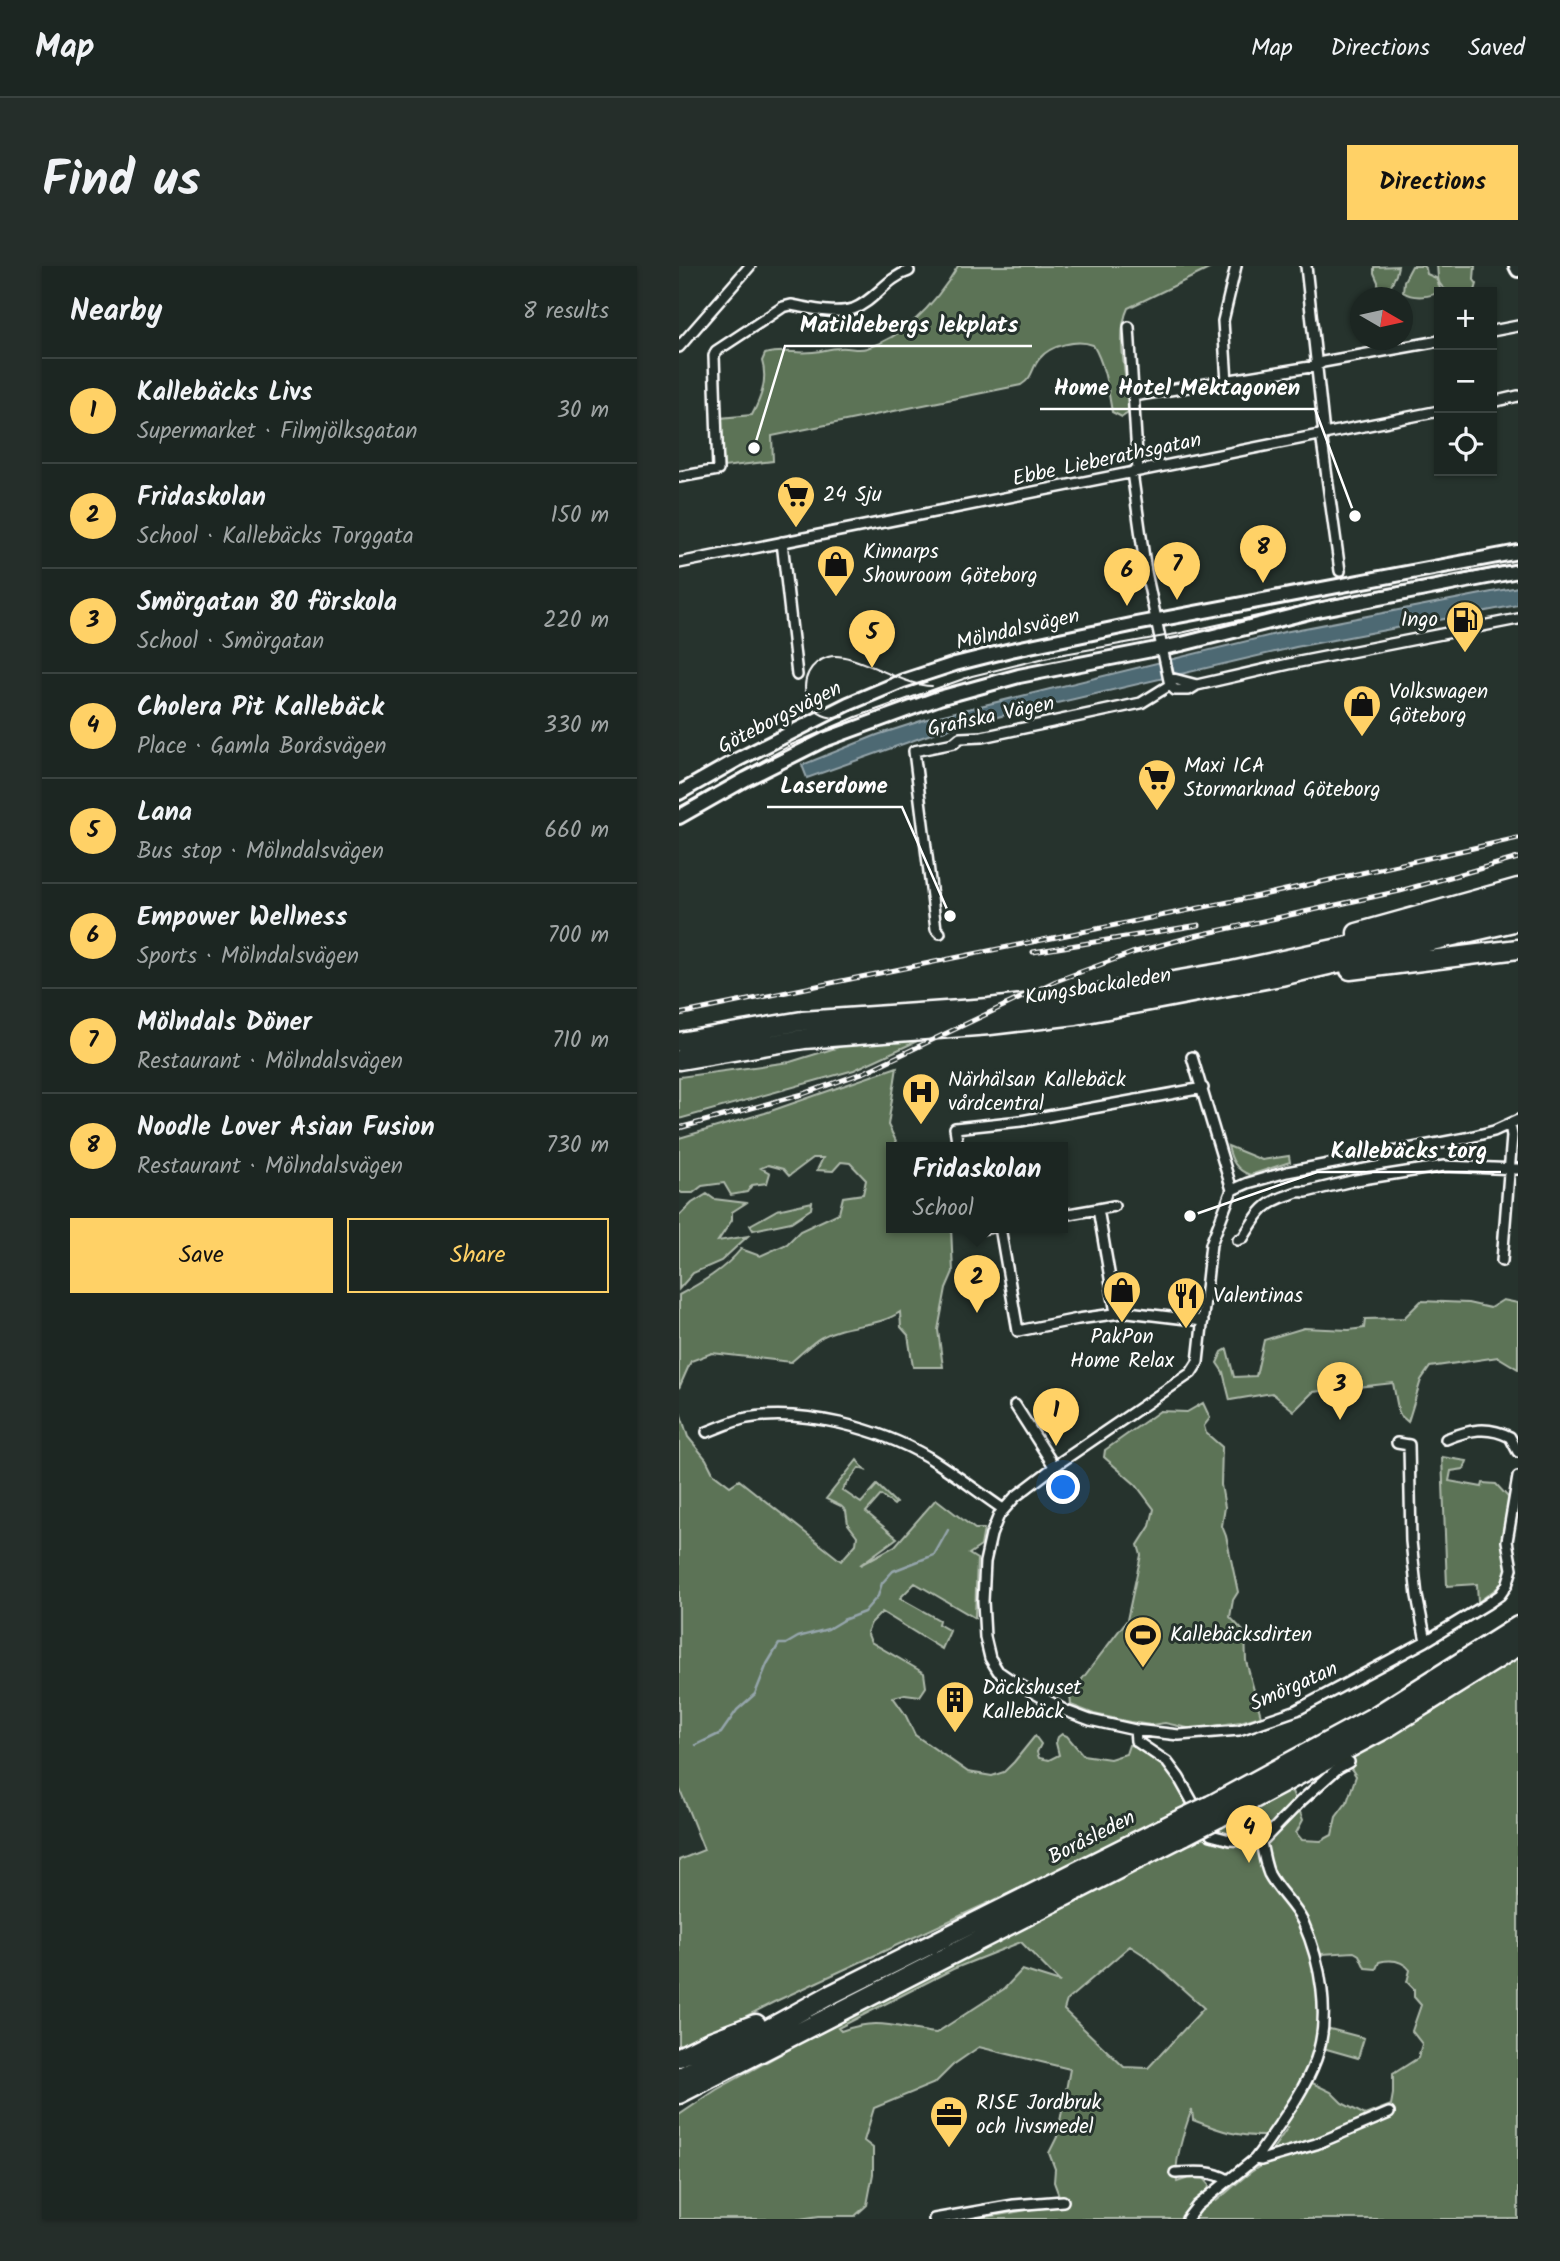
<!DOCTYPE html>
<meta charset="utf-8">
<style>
body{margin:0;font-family:Kalam,sans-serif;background:#252e2a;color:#f1f3f6}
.controls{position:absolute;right:21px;top:21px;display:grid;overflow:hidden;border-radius:0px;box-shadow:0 2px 5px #0004}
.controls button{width:63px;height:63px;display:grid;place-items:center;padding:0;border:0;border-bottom:2px solid #3a4340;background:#1c2622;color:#f1f3f6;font:35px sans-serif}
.compass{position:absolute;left:671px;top:21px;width:63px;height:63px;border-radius:50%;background:#1c2622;box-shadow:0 2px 5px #0004;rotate:99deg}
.you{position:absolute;left:385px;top:1222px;width:24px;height:24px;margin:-18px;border:5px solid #fff;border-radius:50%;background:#1a73e8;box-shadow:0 0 0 10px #1a73e833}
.badge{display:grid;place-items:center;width:46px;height:46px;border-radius:50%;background:#ffd166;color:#111;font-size:23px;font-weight:700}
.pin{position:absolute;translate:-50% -58px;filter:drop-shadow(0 2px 4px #0008)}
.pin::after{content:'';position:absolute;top:37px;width:24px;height:21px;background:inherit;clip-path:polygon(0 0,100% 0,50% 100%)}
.popup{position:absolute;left:207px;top:876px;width:182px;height:91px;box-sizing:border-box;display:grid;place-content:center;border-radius:0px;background:#1c2622;filter:drop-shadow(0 2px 5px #0005);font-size:23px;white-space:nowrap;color:#a0a5a5}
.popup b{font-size:26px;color:#f1f3f6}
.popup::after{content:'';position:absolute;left:50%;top:100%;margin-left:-14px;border:14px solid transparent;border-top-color:#1c2622}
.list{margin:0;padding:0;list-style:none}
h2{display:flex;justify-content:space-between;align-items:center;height:91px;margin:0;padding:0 28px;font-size:30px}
h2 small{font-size:23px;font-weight:400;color:#a0a5a5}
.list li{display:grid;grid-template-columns:46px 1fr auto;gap:21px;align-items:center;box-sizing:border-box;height:105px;padding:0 28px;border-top:2px solid #3a4340}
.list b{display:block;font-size:26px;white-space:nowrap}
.list p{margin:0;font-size:23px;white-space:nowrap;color:#a0a5a5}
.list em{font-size:23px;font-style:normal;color:#a0a5a5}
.actions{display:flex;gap:14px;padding:21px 28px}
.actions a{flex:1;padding:16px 0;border:2px solid #ffd166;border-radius:0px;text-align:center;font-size:24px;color:#ffd166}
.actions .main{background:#ffd166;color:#111}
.icon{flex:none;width:38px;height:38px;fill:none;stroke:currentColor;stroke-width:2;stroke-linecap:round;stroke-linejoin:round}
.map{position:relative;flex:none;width:839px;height:1953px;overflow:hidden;border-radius:0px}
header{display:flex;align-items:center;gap:42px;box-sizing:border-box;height:98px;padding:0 35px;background:#1c2622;border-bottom:2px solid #3a4340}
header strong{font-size:33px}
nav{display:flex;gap:38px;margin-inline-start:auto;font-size:24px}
.intro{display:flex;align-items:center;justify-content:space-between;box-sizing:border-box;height:168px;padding:0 42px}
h1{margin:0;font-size:49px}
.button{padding:18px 32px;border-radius:0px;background:#ffd166;color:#111;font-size:24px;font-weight:700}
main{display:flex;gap:42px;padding:0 42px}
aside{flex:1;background:#1c2622;border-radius:0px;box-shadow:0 2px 5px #0004}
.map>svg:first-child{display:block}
</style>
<header>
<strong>Map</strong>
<nav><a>Map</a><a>Directions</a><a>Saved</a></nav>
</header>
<div class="intro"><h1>Find us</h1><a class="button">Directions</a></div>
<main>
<aside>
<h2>Nearby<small>8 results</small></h2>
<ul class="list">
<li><span class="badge">1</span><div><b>Kallebäcks Livs</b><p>Supermarket · Filmjölksgatan</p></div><em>30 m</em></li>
<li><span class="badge">2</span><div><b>Fridaskolan</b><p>School · Kallebäcks Torggata</p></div><em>150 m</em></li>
<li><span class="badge">3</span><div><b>Smörgatan 80 förskola</b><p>School · Smörgatan</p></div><em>220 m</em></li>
<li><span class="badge">4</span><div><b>Cholera Pit Kallebäck</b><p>Place · Gamla Boråsvägen</p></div><em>330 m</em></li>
<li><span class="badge">5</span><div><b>Lana</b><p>Bus stop · Mölndalsvägen</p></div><em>660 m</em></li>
<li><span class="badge">6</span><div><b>Empower Wellness</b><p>Sports · Mölndalsvägen</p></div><em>700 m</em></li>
<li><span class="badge">7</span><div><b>Mölndals Döner</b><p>Restaurant · Mölndalsvägen</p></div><em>710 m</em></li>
<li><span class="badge">8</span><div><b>Noodle Lover Asian Fusion</b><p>Restaurant · Mölndalsvägen</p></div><em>730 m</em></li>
</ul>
<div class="actions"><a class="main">Save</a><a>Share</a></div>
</aside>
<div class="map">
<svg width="839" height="1953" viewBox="0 0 839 1953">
<rect width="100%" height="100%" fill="#26332d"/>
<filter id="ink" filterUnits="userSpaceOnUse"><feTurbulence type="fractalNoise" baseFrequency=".0143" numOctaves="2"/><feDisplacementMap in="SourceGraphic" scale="14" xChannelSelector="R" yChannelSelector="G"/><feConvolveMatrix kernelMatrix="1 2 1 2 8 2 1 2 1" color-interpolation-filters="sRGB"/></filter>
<g filter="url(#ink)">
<path fill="#5c7357" stroke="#aeb9ab" stroke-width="2" fill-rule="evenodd" d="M279 0H536L449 42C436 69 448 117 452 145L443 151 433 146C429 123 426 99 414 79 398 73 372 79 361 92 352 102 355 111 342 119L93 170 94 195 45 201 41 152 73 149C82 132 89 114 83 95L86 88C103 83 117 88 134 86 143 85 152 82 161 82 171 81 178 85 188 82 229 69 258 35 279 0Z
M719 0 717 9 712 19 715 31H687L694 27H699V16L695 7V1Z
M733 0H744L747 3 748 8 757 12 762 25C752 31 734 33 724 26L725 15Z
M758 0H796L795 14 798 18 796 25C786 27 767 29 761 18 758 14 759 5 758 0Z
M247 771 175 804 0 853V811L111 796 163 780Z
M218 801 209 859 220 881H212V961H272L274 1006 267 1022 259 1064 264 1101H234L229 1069 222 1061 221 1046C198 1062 167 1057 143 1071 132 1077 122 1088 112 1096L33 1087 12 1095 0 1122V1029C22 1017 46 1003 62 983L81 990 108 978 121 965 160 947 164 931 184 928 187 914 171 897 162 896 154 905 138 904 144 892H134L110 910 104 903 89 899 82 902 91 907 88 917 73 919 68 926 52 929 45 917 23 920 14 927H3L0 925V872L86 847Z
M549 880 583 894 610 890 611 896 571 909C557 904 552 894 549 880Z
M28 928 35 933 67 937 53 946V954L39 975 69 970 42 995 14 1007 0 1023V950L13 937Z
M133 936 132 943 112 956 74 964 71 959 98 944Z
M824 1034 839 1037V1103L819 1091 751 1101 742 1114 729 1156 720 1148 714 1117 634 1126 615 1145 593 1127 551 1134 544 1106 538 1097 543 1086 548 1083 555 1111 577 1110 585 1074 625 1062 670 1064 685 1062 686 1053 725 1052 742 1035 789 1037 811 1042Z
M524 1137 531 1152 525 1160 527 1167 543 1181 542 1219 546 1241 543 1260 547 1270 559 1326 554 1334 551 1351 566 1367 567 1395 582 1450 561 1456 513 1463 486 1457 472 1459 451 1456 415 1448 392 1439 391 1429 448 1354 462 1289 459 1279 471 1260 475 1243 457 1219 425 1191 426 1184 481 1145 508 1146Z
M0 1143 9 1171 27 1193 34 1207 51 1220 60 1214 162 1295 177 1278 178 1270 169 1258 167 1245 162 1240 147 1233 178 1194 186 1204 180 1202 163 1224 182 1237 198 1219 217 1237 215 1239 202 1229 187 1246 218 1272 181 1299 216 1280 257 1233 296 1263H305L302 1280 290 1288 298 1293 296 1352 236 1317 221 1332 260 1354 259 1358 271 1365 263 1383 203 1346 192 1357 188 1366 192 1376 245 1407 247 1421 241 1430 226 1428 214 1431 226 1448 236 1469 289 1506 313 1510 325 1506 335 1496 356 1470 362 1478 358 1486 360 1492 370 1494 380 1489 377 1477 379 1471 383 1468 388 1470 404 1489 431 1493 447 1488 450 1479C480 1480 497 1516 508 1539L350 1618 95 1736 0 1784V1594L25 1584 0 1521Z
M763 1191 788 1195 785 1203 772 1205 770 1215 803 1221 804 1217 817 1218 830 1232 823 1271 830 1304 825 1317 799 1336 798 1318 768 1320Z
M839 1391V1953H296L383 1938 375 1916 376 1903 370 1887 378 1871 391 1803 300 1781 274 1799 256 1817 195 1842 185 1875 194 1882V1908L188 1939 176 1950H140L121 1953H0V1849L37 1824 156 1758 612 1523 624 1554 617 1567 623 1574 642 1575 653 1569 657 1551 668 1536 677 1510 667 1495 752 1447ZM342 1676 381 1716 343 1704 325 1723 257 1767C218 1763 202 1750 162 1765L159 1762 274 1703ZM451 1680 468 1691 525 1742 469 1802 445 1801 385 1744 388 1734ZM675 1686 680 1689 686 1702 697 1703 700 1696C712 1693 723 1694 731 1704L728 1716 735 1723V1731L742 1739 733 1765 743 1778 739 1792 714 1808V1828L712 1839 686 1849 663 1837 652 1826 625 1813C642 1772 643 1736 634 1693L643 1688ZM513 1843 514 1854C542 1865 559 1871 589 1870L596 1859 609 1861 591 1887 595 1895C572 1900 556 1921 537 1935L529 1928 530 1918 524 1911 516 1910 498 1916C494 1896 506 1862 513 1843Z
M651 1763 685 1772 679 1792 644 1782 647 1768Z"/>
<path fill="#4e6973" stroke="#95a5ab" stroke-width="2" d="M839 321V339L617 381 297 456 255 467 128 512 123 499 198 469 248 453 605 366Z"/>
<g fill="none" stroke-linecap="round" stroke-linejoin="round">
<path stroke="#95a5ab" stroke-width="2.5" d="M17 1479 42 1467 58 1444 76 1428 88 1398 100 1378H107L119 1371 149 1363 164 1354 185 1346 199 1330 203 1317 214 1305 255 1289 269 1264"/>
<defs>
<path id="street" d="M627 0 645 168
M450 61 459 205
M813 65 839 60
M0 81 71 0
M548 116 544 55 557 0
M454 130 637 100 644 96 760 75
M813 136 839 130
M642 168 661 305
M453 206 467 306 491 419 496 424H510L518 419 610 398 839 353
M0 211 39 204 35 90 37 85 104 41 112 39C130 42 156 49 174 43 196 35 207 12 230 5
M103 276 118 409
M0 297 760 145
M491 412 518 419
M261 667 257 663 235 485 275 477 281 472 303 471 462 437 491 419
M513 791 553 924 532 978 519 1096 512 1107 383 1195 336 1231 320 1249 312 1269 306 1296 304 1335 306 1371 311 1392 319 1405 332 1414 387 1445 411 1454 456 1464 500 1469 560 1464 618 1444 747 1375 808 1338 821 1329 828 1319 833 1303 828 1275 839 1211
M279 881 276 862 342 855 524 822
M553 924 569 917 608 906 787 872 815 865 839 854
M435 940 419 943 437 1047
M384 949 419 943
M294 961V964L314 961
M321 961 339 1065 399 1053 449 1046 524 1055
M559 974 564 972C578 950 583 937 610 929 617 926 620 925 627 926L677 914 765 900 839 903
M823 995 833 870 831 858
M336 1139 375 1200
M28 1166C41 1161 54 1155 68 1152 124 1142 201 1163 249 1191 275 1207 299 1226 324 1243
M767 1173C790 1164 808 1159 831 1171L839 1186
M718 1177 730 1179 732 1275 738 1330 747 1375
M456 1464 457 1475 488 1496 500 1512 532 1569 551 1574 582 1576
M582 1576 622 1535 659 1502 670 1496
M576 1893 582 1894 637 1878 710 1847
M496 1907C515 1906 532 1904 549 1914
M255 1953 335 1939 384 1935
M508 1953 518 1940 576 1893 582 1885C602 1856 625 1826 637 1793 652 1751 642 1696 624 1656 615 1638 599 1625 590 1608 586 1598 584 1587 582 1576"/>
<path id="secondary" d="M837 0 839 4
M0 527 58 494 169 438 224 415 276 398 332 384 457 358 839 286
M0 551 67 513 145 474 260 432 340 410 503 378 638 344 839 305"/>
<path id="highway" d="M678 667 839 622
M671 704 839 683
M0 776 123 755 310 742 395 732 553 705 674 679 839 640
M0 794 125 773 311 759 397 749 602 710 839 655
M532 1539 698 1449 839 1360
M539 1552 706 1463 839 1380
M0 1791 32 1775 77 1758
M0 1812 151 1729 498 1555
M0 1828 506 1569"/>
</defs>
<use href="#street" stroke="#fff" stroke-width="14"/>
<use href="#secondary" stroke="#fff" stroke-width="18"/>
<use href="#highway" stroke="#fff" stroke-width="23"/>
<use href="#street" stroke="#26332d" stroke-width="9"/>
<use href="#secondary" stroke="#26332d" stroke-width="12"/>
<use href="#highway" stroke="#26332d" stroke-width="18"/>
<path stroke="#fff" stroke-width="2" d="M165 451C123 459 111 403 149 391 174 384 221 420 253 420
M0 541 112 479 177 451 293 410 374 390 497 368 646 335 839 298"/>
<defs>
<path id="rail" d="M354 686 520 659
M0 748 584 629 839 572
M0 862 124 828 186 806 377 715 453 687 515 670 721 625 839 592"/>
</defs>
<use href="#rail" stroke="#fff" stroke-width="5"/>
<use href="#rail" stroke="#26332d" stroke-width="2.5" stroke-dasharray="8" stroke-linecap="butt"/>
<defs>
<path id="highway-bridge" d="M498 1555 532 1539
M506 1569 539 1552"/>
</defs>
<use href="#highway-bridge" stroke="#fff" stroke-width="23" stroke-linecap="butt"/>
<use href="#highway-bridge" stroke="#26332d" stroke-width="18"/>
</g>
</g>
<defs>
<symbol id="supermarket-pin" viewBox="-11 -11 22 30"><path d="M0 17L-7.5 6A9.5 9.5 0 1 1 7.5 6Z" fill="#ffd166" stroke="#26332d"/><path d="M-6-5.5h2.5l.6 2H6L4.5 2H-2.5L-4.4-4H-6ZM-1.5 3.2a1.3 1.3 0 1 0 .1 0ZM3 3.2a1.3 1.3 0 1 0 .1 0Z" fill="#111"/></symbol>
<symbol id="shop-pin" viewBox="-11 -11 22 30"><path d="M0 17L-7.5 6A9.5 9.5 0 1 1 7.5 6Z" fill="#ffd166" stroke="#26332d"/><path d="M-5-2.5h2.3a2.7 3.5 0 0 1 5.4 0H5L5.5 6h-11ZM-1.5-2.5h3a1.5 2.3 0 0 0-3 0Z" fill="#111"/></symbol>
<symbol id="fuel-pin" viewBox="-11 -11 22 30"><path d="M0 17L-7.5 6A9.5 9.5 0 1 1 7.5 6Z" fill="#ffd166" stroke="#26332d"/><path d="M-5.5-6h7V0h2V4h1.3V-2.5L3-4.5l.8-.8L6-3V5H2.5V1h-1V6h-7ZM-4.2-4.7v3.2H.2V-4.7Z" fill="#111"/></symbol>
<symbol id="hospital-pin" viewBox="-11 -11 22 30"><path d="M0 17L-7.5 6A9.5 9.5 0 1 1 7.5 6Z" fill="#ffd166" stroke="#26332d"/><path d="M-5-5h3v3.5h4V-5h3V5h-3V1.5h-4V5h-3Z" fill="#111"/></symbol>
<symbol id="restaurant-pin" viewBox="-11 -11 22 30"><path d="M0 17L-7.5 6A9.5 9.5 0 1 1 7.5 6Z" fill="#ffd166" stroke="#26332d"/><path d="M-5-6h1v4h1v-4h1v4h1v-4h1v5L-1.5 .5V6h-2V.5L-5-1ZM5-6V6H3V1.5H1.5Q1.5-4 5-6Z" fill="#111"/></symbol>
<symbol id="stadium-pin" viewBox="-11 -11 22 30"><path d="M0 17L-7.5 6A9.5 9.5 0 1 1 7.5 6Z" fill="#ffd166" stroke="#26332d"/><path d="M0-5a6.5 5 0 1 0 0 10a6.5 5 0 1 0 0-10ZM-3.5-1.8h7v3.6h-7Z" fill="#111"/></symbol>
<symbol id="building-pin" viewBox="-11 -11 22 30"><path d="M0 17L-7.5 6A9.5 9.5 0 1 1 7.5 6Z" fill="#ffd166" stroke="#26332d"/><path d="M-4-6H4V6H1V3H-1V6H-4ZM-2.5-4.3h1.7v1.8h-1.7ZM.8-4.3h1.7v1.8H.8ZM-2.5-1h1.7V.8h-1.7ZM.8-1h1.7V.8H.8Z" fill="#111"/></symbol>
<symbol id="office-pin" viewBox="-11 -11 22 30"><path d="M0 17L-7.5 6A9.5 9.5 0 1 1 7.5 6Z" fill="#ffd166" stroke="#26332d"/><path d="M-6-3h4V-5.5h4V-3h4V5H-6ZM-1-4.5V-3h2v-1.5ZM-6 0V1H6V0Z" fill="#111"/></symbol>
</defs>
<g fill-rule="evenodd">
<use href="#supermarket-pin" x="95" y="207" width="44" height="60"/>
<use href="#shop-pin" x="135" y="276" width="44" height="60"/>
<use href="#fuel-pin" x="764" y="332" width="44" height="60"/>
<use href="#shop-pin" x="661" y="416" width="44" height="60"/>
<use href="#supermarket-pin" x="456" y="490" width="44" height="60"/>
<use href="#hospital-pin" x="220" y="804" width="44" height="60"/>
<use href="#shop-pin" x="421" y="1002" width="44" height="60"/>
<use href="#restaurant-pin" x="485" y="1008" width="44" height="60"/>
<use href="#stadium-pin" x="442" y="1347" width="44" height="60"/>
<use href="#building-pin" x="254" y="1412" width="44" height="60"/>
<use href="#office-pin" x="248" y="1827" width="44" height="60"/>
</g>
<g text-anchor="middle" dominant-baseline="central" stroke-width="6" stroke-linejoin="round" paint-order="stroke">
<g font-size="21" fill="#fff" stroke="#26332d">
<text transform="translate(428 194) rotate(-12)">Ebbe Lieberathsgatan</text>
<text transform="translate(339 364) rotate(-13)">Mölndalsvägen</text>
<text transform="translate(312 451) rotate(-12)">Grafiska Vägen</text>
<text transform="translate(101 452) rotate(-27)">Göteborgsvägen</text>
<text transform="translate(419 721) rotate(-9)">Kungsbackaleden</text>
<text transform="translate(615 1421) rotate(-24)">Smörgatan</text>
<text transform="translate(413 1572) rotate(-27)">Boråsleden</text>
</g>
<g font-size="21" fill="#fff" stroke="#26332d" text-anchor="start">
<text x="144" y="229">24 Sju</text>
<text x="184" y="286">Kinnarps<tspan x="184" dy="24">Showroom Göteborg</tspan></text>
<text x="759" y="354" text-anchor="end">Ingo</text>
<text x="710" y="426">Volkswagen<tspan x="710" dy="24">Göteborg</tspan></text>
<text x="505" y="500">Maxi ICA<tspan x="505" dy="24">Stormarknad Göteborg</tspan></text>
<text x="269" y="814">Närhälsan Kallebäck<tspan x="269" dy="24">vårdcentral</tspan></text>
<text x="534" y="1030">Valentinas</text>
<text x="443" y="1071" text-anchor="middle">PakPon<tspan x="443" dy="24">Home Relax</tspan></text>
<text x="491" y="1369">Kallebäcksdirten</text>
<text x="303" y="1422">Däckshuset<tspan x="303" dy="24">Kallebäck</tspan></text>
<text x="297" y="1837">RISE Jordbruk<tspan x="297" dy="24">och livsmedel</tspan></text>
</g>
</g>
<path fill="none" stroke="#fff" stroke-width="2.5" d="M75 182L106 80H353M676 250L636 143H361M271 650L223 541H88M511 950L638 906H822"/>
<g fill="#fff" stroke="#26332d" stroke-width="2.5">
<circle cx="75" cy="182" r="7"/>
<circle cx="676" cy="250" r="7"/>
<circle cx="271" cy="650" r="7"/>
<circle cx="511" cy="950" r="7"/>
</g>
<g font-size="23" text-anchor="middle" font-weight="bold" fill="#fff" stroke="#26332d" stroke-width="6" stroke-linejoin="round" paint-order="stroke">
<text x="230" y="66">Matildebergs lekplats</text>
<text x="498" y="129">Home Hotel Mektagonen</text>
<text x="155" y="527">Laserdome</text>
<text x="730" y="892">Kallebäcks torg</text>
</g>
</svg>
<div class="controls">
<button>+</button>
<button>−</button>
<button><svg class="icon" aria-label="locate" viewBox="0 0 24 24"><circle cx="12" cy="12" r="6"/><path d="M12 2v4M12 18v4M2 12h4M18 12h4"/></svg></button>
</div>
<svg class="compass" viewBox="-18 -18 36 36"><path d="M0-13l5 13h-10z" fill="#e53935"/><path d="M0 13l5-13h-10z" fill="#a0a5a5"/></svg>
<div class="you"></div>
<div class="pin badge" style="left:377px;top:1180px">1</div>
<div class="pin badge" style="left:298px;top:1047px">2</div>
<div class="popup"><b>Fridaskolan</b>School</div>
<div class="pin badge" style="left:661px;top:1154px">3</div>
<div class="pin badge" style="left:570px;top:1597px">4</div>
<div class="pin badge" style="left:193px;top:402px">5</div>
<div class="pin badge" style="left:448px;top:340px">6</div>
<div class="pin badge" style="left:498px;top:334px">7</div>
<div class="pin badge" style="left:584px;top:317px">8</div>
</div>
</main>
